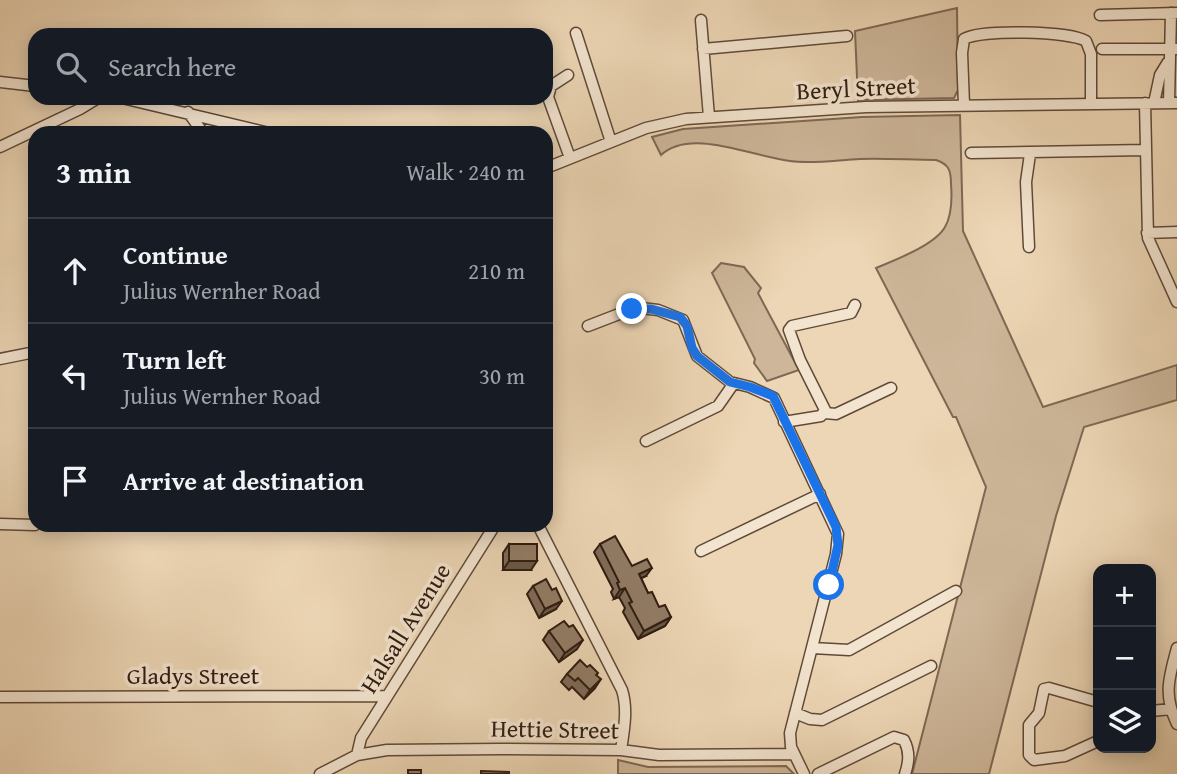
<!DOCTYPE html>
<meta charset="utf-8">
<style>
body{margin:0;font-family:"Gentium Book Plus",serif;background:#20242c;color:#f1f3f6}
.controls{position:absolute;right:21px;bottom:21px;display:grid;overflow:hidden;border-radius:14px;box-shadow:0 4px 18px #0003}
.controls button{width:63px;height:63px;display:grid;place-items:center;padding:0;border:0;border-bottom:2px solid #363941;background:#171b24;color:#f1f3f6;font:35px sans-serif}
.stop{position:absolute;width:21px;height:21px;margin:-16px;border:5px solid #1a73e8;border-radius:50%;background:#fff}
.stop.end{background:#1a73e8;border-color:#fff;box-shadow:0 2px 7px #0008}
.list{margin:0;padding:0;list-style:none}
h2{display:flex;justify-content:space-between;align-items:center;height:91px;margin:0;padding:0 28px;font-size:30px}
h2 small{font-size:23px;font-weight:400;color:#9ea1a6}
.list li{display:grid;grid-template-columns:46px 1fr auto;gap:21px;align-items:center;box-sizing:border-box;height:105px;padding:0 28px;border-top:2px solid #363941}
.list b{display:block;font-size:26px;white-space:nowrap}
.list p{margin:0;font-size:23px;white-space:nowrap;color:#9ea1a6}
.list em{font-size:23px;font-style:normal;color:#9ea1a6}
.icon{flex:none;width:38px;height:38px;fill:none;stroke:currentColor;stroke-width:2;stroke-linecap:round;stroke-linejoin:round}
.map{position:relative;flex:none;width:1177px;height:774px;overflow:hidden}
.search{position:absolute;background:#171b24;box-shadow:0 4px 18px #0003;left:28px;top:28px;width:525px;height:77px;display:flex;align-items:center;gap:18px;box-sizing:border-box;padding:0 24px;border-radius:21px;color:#9ea1a6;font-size:26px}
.panel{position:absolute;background:#171b24;box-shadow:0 4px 18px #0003;left:28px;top:126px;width:525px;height:406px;border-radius:21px}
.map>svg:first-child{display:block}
</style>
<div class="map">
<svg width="1177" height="774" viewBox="0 0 1177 774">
<rect width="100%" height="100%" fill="#edd6b5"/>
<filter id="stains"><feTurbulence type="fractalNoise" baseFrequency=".00286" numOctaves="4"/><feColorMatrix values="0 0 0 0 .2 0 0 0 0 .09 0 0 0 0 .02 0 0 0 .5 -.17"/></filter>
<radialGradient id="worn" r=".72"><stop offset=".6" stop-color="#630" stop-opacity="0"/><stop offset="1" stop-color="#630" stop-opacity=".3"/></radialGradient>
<path fill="#cdb699" stroke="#7e6854" stroke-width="2" d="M957 8 958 90 954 98 858 100 855 31Z
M960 115 963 231 1043 407 1177 365V400L1084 427 1056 516 989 774H912L986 487 956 417H953L876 268C895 260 935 245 945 227 952 215 952 197 951 184 951 171 949 164 936 160 911 160 885 158 860 159 837 160 813 164 790 161 753 157 691 127 661 155L652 137 683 129 862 117Z
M721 263 744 267 761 288 758 293 799 370 767 381 754 363 755 359 712 273Z
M618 760 648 767 786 766 794 774H618Z"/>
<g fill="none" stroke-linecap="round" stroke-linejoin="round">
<defs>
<path id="minor" d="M1100 15 1177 13
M701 20 709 117
M576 33 611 142
M703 49 847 36
M1102 49H1177
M568 75 551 86 548 97 570 158
M0 82 35 86
M122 98 269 133
M1145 103 1148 238 1177 302
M1154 103 1160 75 1168 62
M1169 103 1171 13
M964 105 962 53 964 39C980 29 1069 31 1086 41L1091 54V104
M188 112 203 133
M0 147 80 109 98 98
M971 153 1145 150
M546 168 646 128 686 119 866 107 1177 103
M1147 233 1177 232
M1029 247 1026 182 1030 154
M588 326 632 309 641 308 658 310 683 320 697 356 730 382 750 387 774 398 838 534 836 554 790 733 791 747 804 774
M0 359 35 352
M825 413 836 414 891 388
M784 422 821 416 825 410 800 360 789 330 792 326 851 313 855 305
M646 441 718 406 734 383
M0 524 35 525
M538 525 622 690C628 709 624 730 621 750
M701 551 820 494
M812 648 849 650 956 591
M1177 648C1169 678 1163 694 1177 724
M0 697 387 696
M1098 702 1049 688 1044 689 1039 713 1029 725V755L1034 760 1065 756 1098 741
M1151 711 1171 709
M795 713 810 719 822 720 931 666
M357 755 361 738 495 525
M320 774 357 755 387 750 501 749 621 750 659 755 794 754
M818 774 894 737 904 740C910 752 909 762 905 774"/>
</defs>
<use href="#minor" stroke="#5f4a39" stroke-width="13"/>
<use href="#minor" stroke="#f3e4cf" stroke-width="10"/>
</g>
<path fill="#7e6b58" stroke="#301b10" stroke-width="2" d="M509 544 531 570H503V553Z
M600 544 646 576 641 578 648 593 659 607 671 617 665 626 638 639 623 612 625 608 619 597 614 599 611 592 613 589 594 552Z
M533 586 556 609 539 618 527 594Z
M569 627 577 649 559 662 543 640 549 631Z
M567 674 597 675 595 688 584 699 572 687 569 690 561 682Z"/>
<path fill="#665747" stroke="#301b10" stroke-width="2" d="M509 561H537L531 570H503Z
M652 568 646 576 633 582 639 574Z
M625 588 619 597 614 599 620 590Z
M562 601 556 609 539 618 545 609Z
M671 617 665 626 638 639 644 631Z
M583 640 577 649 559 662 565 653Z
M601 679 595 688 584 699 590 690Z"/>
<path fill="#927c66" stroke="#301b10" stroke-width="2" d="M615 536 632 566 647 559 652 568 639 574 648 593 652 592 659 607 665 605 671 617 644 631 629 603 632 602 625 588 620 590 617 583 619 582 600 544Z
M509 544H537V561H509Z
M546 579 552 590 556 588 562 601 545 609 533 586Z
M564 621 569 627 573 625 583 640 565 653 549 631Z
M580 660 587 667 590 665 598 673 596 675 601 679 590 690 578 678 575 681 567 674Z
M408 770H421V774H408Z
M481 771 509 772V774H481Z"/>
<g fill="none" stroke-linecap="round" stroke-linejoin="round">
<path stroke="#1a73e8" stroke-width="9" d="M632 309H651L680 317 687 326 692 348 697 356 730 382 750 387 773 396 836 527 838 545 829 585"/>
</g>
<g text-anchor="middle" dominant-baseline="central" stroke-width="7" stroke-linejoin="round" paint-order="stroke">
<g font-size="24" fill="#301b10" stroke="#f3e4cf">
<text transform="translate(856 88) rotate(-3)">Beryl Street</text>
<text transform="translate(405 628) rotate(-58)">Halsall Avenue</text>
<text x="193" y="675">Gladys Street</text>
<text transform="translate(555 729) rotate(1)">Hettie Street</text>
</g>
</g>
<rect width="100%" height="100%" filter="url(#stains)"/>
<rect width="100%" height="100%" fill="url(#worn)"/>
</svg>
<div class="controls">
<button>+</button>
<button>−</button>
<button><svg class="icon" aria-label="layers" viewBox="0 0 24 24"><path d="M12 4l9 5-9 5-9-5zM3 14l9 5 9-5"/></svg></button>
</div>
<div class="stop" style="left:829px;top:585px"></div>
<div class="stop end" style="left:632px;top:309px"></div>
<div class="search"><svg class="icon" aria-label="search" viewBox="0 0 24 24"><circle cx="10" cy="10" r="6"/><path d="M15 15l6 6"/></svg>Search here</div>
<section class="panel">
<h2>3 min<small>Walk · 240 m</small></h2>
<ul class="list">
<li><svg class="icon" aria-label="ahead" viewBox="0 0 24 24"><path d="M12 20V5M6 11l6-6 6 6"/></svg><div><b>Continue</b><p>Julius Wernher Road</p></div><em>210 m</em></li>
<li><svg class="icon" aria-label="left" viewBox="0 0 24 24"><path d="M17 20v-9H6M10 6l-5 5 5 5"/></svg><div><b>Turn left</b><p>Julius Wernher Road</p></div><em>30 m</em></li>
<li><svg class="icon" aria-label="arrive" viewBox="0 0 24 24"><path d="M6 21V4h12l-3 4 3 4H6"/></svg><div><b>Arrive at destination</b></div></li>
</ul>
</section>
</div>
